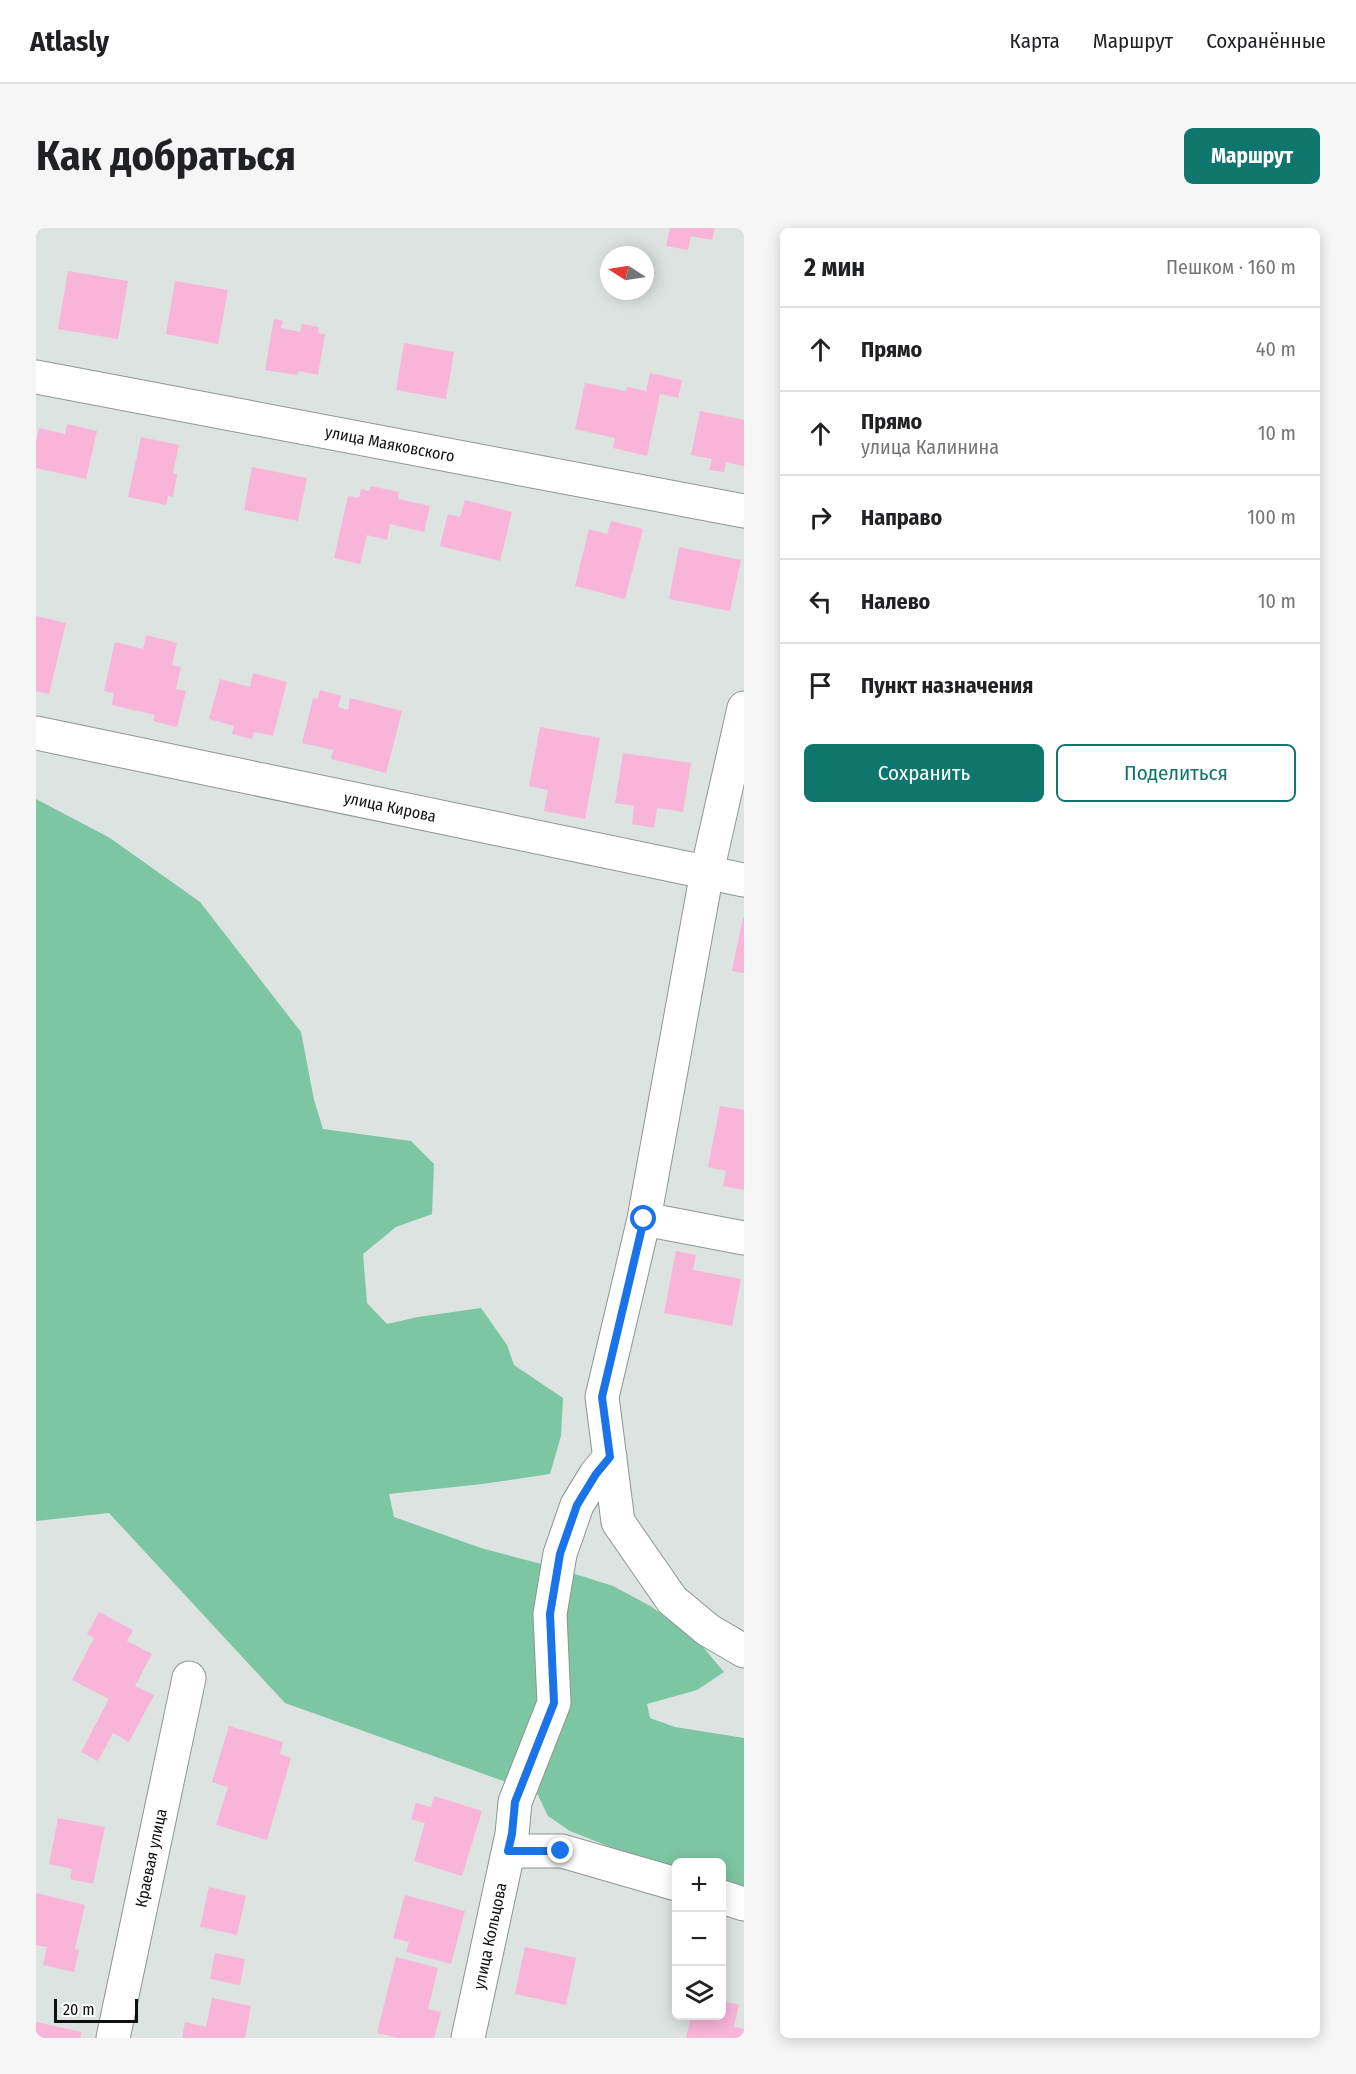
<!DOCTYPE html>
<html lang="ru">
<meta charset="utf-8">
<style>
body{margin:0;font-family:"Fira Sans Condensed",sans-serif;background:#f6f6f6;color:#202124}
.controls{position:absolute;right:18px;bottom:18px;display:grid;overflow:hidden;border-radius:9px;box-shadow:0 3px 15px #0003}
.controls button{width:54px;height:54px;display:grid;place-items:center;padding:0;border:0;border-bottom:2px solid #e0e0e0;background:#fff;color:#202124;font:30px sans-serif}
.compass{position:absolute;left:564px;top:18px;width:54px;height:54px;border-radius:50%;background:#fff;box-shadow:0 3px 15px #0003;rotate:282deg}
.scale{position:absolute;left:18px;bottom:15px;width:84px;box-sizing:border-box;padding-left:6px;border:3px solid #0f1110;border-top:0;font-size:16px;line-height:21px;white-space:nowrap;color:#0f1110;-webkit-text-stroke:4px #fff;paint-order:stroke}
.stop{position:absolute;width:18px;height:18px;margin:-14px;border:4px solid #1a73e8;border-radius:50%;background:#fff}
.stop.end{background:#1a73e8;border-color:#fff;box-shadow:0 2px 6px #0008}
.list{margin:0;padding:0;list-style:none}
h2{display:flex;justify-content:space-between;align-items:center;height:78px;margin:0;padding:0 24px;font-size:26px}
h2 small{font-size:20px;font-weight:400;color:#757577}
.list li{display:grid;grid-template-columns:39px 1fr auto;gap:18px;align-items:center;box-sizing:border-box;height:84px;padding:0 24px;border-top:2px solid #e0e0e0}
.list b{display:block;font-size:22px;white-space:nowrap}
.list p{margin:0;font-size:20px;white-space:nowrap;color:#757577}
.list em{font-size:20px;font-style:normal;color:#757577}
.actions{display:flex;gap:12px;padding:18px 24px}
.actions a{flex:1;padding:14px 0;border:2px solid #0f766e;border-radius:9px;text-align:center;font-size:21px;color:#0f766e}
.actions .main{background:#0f766e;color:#fff}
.icon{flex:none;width:33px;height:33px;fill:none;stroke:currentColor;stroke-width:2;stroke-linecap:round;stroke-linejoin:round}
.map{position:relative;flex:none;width:708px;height:1810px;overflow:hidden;border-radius:9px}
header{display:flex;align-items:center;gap:36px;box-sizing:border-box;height:84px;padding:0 30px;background:#fff;border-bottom:2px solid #e0e0e0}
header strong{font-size:28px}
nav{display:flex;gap:33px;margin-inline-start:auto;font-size:21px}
.intro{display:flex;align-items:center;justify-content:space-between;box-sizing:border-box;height:144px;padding:0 36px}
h1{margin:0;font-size:42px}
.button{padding:15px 27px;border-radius:9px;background:#0f766e;color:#fff;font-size:21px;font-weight:700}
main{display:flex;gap:36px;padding:0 36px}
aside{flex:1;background:#fff;border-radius:9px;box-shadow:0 3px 15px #0003}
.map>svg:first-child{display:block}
</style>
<header>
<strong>Atlasly</strong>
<nav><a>Карта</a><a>Маршрут</a><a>Сохранённые</a></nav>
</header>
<div class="intro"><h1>Как добраться</h1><a class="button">Маршрут</a></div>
<main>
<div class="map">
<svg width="708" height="1810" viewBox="0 0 708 1810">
<rect width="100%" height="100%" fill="#dde3e0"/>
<path fill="#7cc6a3" d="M0 571 74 610 164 674 265 804 278 872 287 901 375 913 398 936 396 986 360 999 327 1026 331 1075 351 1096 382 1089 445 1080 471 1117 478 1137 527 1170 525 1208 514 1246 446 1256 353 1266 358 1289 445 1320 517 1339 577 1358 616 1379 662 1413 688 1444 661 1462 611 1476 614 1490 639 1499 708 1510V1662L686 1657V1634H640V1645L534 1603 512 1588 501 1565 249 1475 73 1285 0 1293Z"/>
<path fill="#f8b5d7" d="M634 0H679L676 12 655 8 652 22 630 18Z
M32 43 92 53 82 111 22 101Z
M139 53 192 62 182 116 130 106Z
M238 91 247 93 245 100 264 104 266 96 283 99 282 105 289 106 282 147 262 143 261 147 229 142Z
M368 115 418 124 410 171 360 162Z
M614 145 646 152 642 170 624 166 611 228 577 220 579 210 539 201 549 155 590 163 591 159 610 163Z
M664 183 708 192V238L690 234 688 244 673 242 676 231 655 227Z
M31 196 61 203 50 251 0 240V215L3 200 29 206Z
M105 209 143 217 137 245 141 246 137 269 132 268 130 277 92 269Z
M216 239 271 250 262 293 208 282Z
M335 258 363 264 362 271 394 278 388 304 354 296 351 312 331 307 324 336 298 330 312 268 323 270 325 261 333 263Z
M429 272 476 284 464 333 404 318 412 286 424 289Z
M575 293 607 301 589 371 539 358 553 301 571 306Z
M643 319 705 332 694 383 633 371Z
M0 388 30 395 13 466 0 463Z
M110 407 141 415 136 437 145 439 140 461 150 463 141 499 117 493 119 487 76 477 78 465 68 463 79 414 107 421Z
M217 445 251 454 237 508 218 504 216 511 196 506 198 498 173 491 184 451 214 459Z
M284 462 305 468 302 479 312 482 314 470 366 483 350 545 295 531 297 522 266 515 277 470 282 471Z
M504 499 564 510 549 591 508 583 512 562 493 558Z
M587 525 655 535 647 584 621 580 618 600 596 596 598 578 579 575Z
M707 690H708V745L696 743Z
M684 878 708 882V962L687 958 690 943 672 939Z
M640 1023 660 1027 657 1042 705 1051 696 1098 628 1085Z
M63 1384 97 1402 91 1413 116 1426 99 1458 118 1467 93 1514 77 1505 62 1533 45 1524 73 1471 36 1452 58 1410 51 1406Z
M193 1498 247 1514 244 1526 255 1530 231 1612 180 1597 192 1559 176 1554Z
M398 1568 446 1583 426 1648 378 1633 389 1595 375 1591 380 1575 395 1579Z
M22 1590 69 1599 57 1656 34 1651 36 1641 13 1636Z
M173 1659 210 1668 201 1707 164 1699Z
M0 1665 49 1677 39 1721 43 1722 38 1744 7 1737 11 1719 0 1717Z
M369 1667 429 1683 415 1736 370 1724 373 1714 357 1710Z
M489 1719 540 1730 530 1777 479 1766Z
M179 1725 209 1731 204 1757 174 1751Z
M360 1729 402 1740 392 1781 405 1784 398 1810H362L341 1805Z
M176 1770 215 1778 209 1810H146L149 1794 170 1799Z
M686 1773 703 1777 698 1799 708 1801V1810H650L655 1788H686Z
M0 1794 45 1804 44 1810H0Z"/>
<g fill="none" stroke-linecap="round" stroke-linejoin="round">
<defs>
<path id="minor" d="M0 149 708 283
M708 480 671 644 608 991 566 1169 582 1294 636 1372 672 1402 708 1423
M0 505 708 652
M608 991 708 1010
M473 1623H526L640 1656
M686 1669 708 1676
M77 1810 153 1450
M432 1810 476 1606 479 1574 518 1475 514 1386 524 1326 541 1277 560 1246 574 1229"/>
</defs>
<use href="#minor" stroke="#8f9592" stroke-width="35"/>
<use href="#minor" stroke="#fff" stroke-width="33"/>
</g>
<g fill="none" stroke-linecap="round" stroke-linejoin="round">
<path stroke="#1a73e8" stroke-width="8" d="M525 1623H472L476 1606 479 1574 518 1475 514 1386 524 1326 541 1277 560 1246 574 1229 566 1169 608 991"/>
</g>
<g text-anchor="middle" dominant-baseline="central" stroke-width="4.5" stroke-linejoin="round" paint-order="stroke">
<g font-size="16" fill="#0f1110" stroke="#fff">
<text transform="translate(354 216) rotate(11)">улица Маяковского</text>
<text transform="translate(354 579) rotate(12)">улица Кирова</text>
<text transform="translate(115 1630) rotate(-78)">Краевая улица</text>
<text transform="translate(454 1708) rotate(-78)">улица Кольцова</text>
</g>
</g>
</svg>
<div class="controls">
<button>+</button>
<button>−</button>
<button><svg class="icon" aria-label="layers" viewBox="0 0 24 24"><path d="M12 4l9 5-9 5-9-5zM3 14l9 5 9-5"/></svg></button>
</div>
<svg class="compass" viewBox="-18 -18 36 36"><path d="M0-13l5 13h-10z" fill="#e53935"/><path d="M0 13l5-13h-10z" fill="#757577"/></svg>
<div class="scale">20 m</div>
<div class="stop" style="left:608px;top:991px"></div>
<div class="stop end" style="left:525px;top:1623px"></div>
</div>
<aside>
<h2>2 мин<small>Пешком · 160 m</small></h2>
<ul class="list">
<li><svg class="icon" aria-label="ahead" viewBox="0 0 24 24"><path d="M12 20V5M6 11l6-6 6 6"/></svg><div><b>Прямо</b></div><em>40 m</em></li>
<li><svg class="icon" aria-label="ahead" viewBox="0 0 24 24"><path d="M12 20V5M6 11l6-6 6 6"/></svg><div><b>Прямо</b><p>улица Калинина</p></div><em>10 m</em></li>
<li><svg class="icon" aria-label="right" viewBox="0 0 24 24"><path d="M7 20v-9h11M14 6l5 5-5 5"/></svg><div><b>Направо</b></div><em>100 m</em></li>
<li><svg class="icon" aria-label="left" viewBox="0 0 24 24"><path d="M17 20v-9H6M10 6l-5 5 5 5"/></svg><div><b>Налево</b></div><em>10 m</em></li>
<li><svg class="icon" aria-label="arrive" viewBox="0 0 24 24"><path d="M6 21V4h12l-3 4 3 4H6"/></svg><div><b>Пункт назначения</b></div></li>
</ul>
<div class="actions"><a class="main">Сохранить</a><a>Поделиться</a></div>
</aside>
</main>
